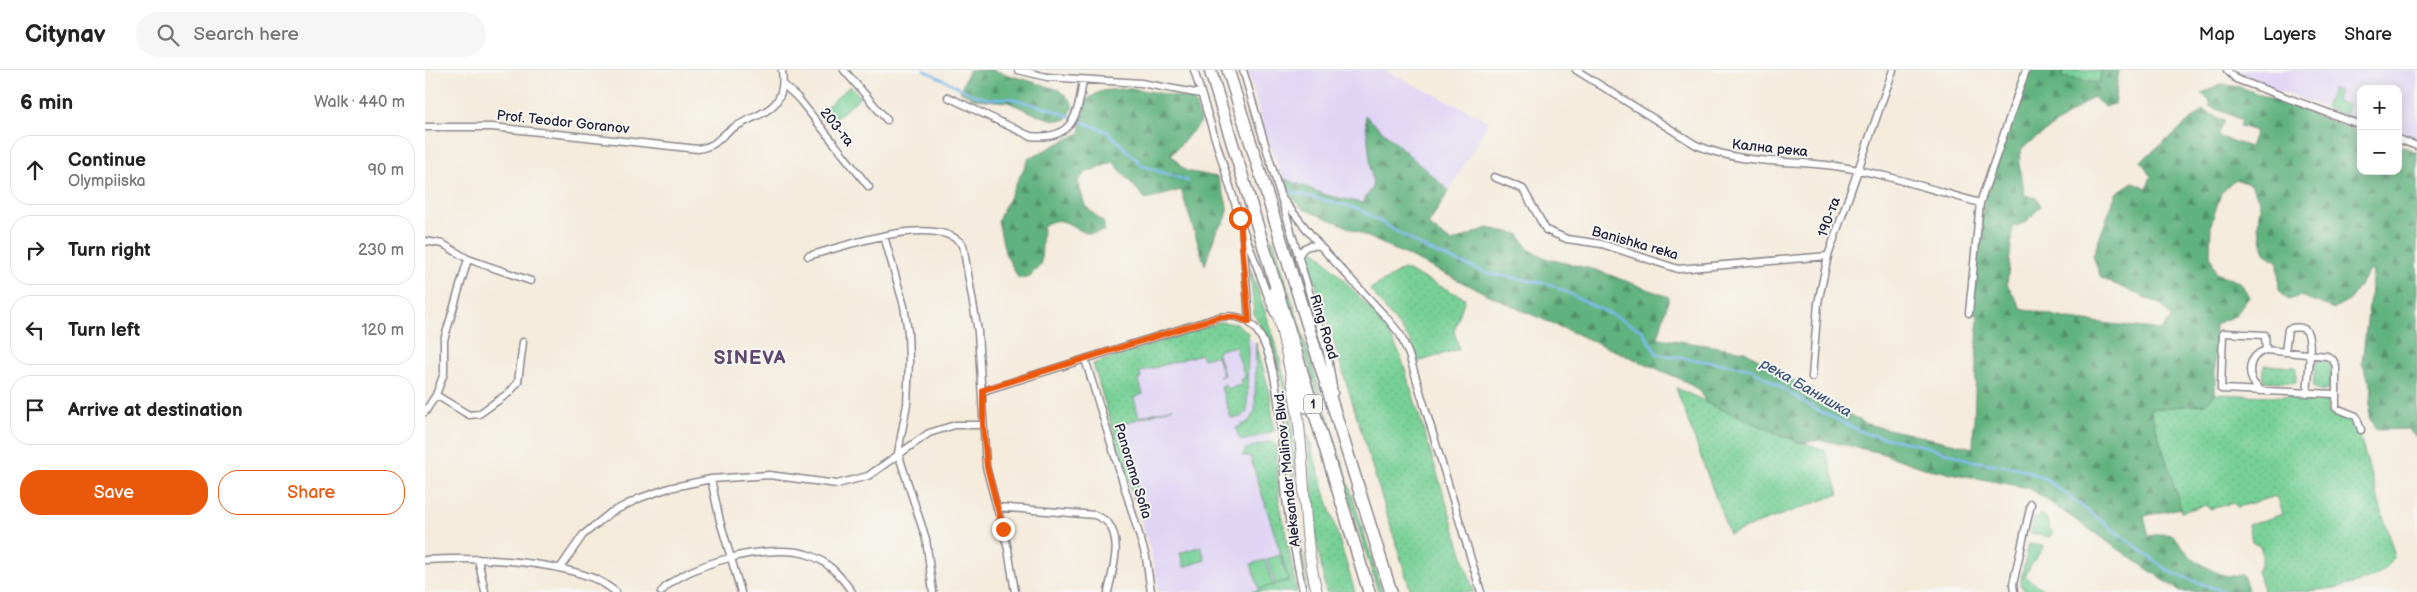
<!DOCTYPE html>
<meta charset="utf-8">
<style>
body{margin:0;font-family:"Balsamiq Sans",sans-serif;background:#f6f6f6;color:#222}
.controls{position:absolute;right:15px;top:15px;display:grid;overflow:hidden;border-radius:10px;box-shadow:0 2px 12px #0003}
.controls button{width:45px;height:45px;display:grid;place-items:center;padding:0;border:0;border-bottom:1px solid #e0e0e0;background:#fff;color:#222;font:25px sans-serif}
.stop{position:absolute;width:15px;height:15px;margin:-11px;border:4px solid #ea580c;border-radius:50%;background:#fff}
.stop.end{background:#ea580c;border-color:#fff;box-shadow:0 1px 5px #0008}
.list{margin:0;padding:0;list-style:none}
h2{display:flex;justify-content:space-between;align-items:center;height:65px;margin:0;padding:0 20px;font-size:21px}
h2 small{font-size:16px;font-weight:400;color:#767676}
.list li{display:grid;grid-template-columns:32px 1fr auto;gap:15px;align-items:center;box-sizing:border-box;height:70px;margin:0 10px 10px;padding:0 10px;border:1px solid #e0e0e0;border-radius:20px}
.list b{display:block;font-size:19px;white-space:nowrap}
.list p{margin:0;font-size:16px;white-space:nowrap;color:#767676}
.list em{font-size:16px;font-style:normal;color:#767676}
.actions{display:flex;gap:10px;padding:15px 20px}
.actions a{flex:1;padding:11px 0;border:1px solid #ea580c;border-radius:20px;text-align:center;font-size:18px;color:#ea580c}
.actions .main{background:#ea580c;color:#fff}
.icon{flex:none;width:28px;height:28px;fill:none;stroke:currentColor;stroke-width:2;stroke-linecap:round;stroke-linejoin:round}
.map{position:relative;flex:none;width:1992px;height:522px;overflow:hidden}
header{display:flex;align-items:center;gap:30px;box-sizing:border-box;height:70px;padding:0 25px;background:#fff;border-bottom:1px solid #e0e0e0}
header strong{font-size:24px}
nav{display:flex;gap:28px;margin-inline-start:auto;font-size:18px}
.search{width:350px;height:45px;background:#f6f6f6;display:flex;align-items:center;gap:12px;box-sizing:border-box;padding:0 18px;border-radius:28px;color:#767676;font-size:19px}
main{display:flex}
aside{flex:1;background:#fff}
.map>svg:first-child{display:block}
</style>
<header>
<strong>Citynav</strong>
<div class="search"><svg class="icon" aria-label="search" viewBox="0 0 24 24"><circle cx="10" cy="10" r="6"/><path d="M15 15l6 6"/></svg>Search here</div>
<nav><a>Map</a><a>Layers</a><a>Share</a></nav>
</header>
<main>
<aside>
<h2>6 min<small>Walk · 440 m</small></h2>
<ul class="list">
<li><svg class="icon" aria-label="ahead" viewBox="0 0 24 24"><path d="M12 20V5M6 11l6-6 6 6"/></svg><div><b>Continue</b><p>Olympiiska</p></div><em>90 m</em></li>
<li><svg class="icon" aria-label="right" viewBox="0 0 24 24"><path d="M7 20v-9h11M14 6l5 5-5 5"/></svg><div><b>Turn right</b></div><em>230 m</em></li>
<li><svg class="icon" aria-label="left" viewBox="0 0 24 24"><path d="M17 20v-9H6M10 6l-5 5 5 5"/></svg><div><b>Turn left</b></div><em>120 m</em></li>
<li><svg class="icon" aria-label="arrive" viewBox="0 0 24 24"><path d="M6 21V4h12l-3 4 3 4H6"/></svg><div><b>Arrive at destination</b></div></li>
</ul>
<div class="actions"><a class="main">Save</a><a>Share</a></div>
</aside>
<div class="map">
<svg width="1992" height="522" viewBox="0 0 1992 522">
<defs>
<pattern id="grass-dots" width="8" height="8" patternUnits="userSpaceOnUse" patternTransform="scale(1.25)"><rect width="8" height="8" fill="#77d095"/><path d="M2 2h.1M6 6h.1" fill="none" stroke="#67b281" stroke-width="1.8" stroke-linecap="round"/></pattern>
<pattern id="forest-firs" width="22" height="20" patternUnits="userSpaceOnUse" patternTransform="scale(1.25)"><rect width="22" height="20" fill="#61b27e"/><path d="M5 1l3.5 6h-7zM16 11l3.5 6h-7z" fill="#509068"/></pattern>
</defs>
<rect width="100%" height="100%" fill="#f6f6f2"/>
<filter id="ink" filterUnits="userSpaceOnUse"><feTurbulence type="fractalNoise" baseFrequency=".02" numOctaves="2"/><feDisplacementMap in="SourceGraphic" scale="10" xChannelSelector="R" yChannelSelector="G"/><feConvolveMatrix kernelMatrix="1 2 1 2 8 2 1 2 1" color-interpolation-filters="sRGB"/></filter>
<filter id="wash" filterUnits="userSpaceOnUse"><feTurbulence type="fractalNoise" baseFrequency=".0096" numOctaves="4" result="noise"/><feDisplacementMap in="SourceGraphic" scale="20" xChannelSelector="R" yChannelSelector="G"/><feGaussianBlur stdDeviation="1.12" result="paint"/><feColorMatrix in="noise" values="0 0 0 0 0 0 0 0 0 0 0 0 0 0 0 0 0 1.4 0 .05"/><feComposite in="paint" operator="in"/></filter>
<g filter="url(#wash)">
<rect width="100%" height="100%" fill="#f4ebdb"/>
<path fill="#e0d4f4" d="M823 0H959L1064 51 1024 121 940 46 948 117 937 133 901 125 858 108 839 59Z
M1809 0H1992V71L1973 64V19H1936V51L1819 8Z
M819 261 832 276 852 436 869 522H733V515L725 479 670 297Z"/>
<path fill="url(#grass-dots)" stroke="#4c7968" d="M1907 19 1914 21 1911 31 1923 35 1920 45 1900 38Z
M848 169 957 522H953L845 170Z
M887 180 893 183 957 251 975 284 1049 522H986L884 192 883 185Z
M825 198 850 270 860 312 866 345 873 459 884 522 871 452 861 327 846 272 829 245Z
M979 199 1040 228 1029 261 1034 279 993 292 986 272 945 219Z
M795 252 812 254 823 263 822 342 816 347 806 348 796 317 800 314 802 319 816 315 815 310 820 308 810 276 792 281 799 305 794 307 798 305 792 285 778 289 776 284 715 302 716 308 713 309 718 324 709 328 714 347 748 338 693 355 716 427 709 429 668 294Z
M831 273 845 323 849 361 817 371 813 366 811 358 823 352 830 341Z
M1894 290H1898L1906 296V313L1902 320 1897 322 1888 317 1890 294Z
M1839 295 1871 297V313L1838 311Z
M1251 318 1357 366 1400 380 1414 424 1304 464Z
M1790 324 1904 328 1903 341 1908 346 1925 347 1931 354 1969 483C1962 522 1871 522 1839 522L1832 501C1838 492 1839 486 1835 476L1828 473 1823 455 1858 444 1852 426 1812 437 1808 433 1786 439 1781 435 1756 442 1725 339 1780 334Z
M883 364 888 384 930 522H901L891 468Z
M843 372H848L851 376 854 429 872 522H826L864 510 825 386H817L821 379Z
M1616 445 1622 449 1624 458 1628 462 1625 467 1606 463 1609 448Z
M1604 474 1619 476 1599 506 1618 519V522L1600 521 1595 514Z"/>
<path fill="url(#forest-firs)" stroke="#426a5c" d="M544 0H567L635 20 646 31 648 38 641 50H630L612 45 583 32 550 29 535 21Z
M1605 0H1638L1637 7 1674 13 1676 0H1694L1689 34 1680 37 1668 27 1597 78 1594 94 1600 125 1612 128 1616 136 1601 152 1588 157 1582 214 1596 238 1644 249 1737 260 1746 247 1737 235 1676 208 1668 186 1691 123 1708 112 1722 118 1726 106 1716 91 1778 40 1799 51 1793 66 1825 77 1831 61 1815 56 1817 50 1784 36 1786 33 1777 23 1797 14 1815 17 1936 62V101H1973V75L1992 82V366H1990L1982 359 1951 360 1944 347 1946 316 1937 293 1948 201H1944L1924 231 1909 239 1876 226 1862 230 1854 220 1853 192 1840 184 1833 156 1835 132 1826 115 1811 109 1796 123 1786 154 1785 184 1791 203 1816 213 1824 227 1810 246 1790 254V324L1780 334 1725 339 1756 438 1719 446 1724 466C1753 460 1749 468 1765 486 1769 490 1793 504 1799 505 1804 507 1813 505 1818 505L1824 522H1756L1604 418 1499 398 1453 382 1396 370 1376 373 1281 333 1276 322 1260 311 1089 237 914 153 878 139 865 126 858 108 901 125 937 133 948 117 940 45 1024 121 1003 155 1027 172 1062 158 1094 164 1103 179 1123 189 1171 200 1244 227 1233 268 1320 281 1441 354 1548 378 1553 245 1547 244 1558 134Z
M705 18 768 29 776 52 746 85 761 101 792 107C799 126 811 146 792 159L780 195 756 120 721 130 688 92 660 103 653 111 660 136 679 153V161C674 162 667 164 663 163 644 159 640 142 618 156L616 195 605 206 594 209 580 183 573 150 604 88 655 63 661 30 676 21Z"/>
<path fill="#77d095" stroke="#4c7968" d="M1638 0H1676L1674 13 1637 7Z
M425 16 435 27 409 50 399 39Z
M776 476 780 490 759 497 755 483Z
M855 485 863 510 850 514 842 489Z
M840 490 848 515 834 519 826 494Z"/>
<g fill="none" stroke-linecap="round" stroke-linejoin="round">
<path stroke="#7bb9ee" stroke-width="2.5" d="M499 0 549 25 565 29 584 28 629 40 658 52 683 62 718 96 763 111
M863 121 934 139 1003 180 1065 204 1125 214 1217 260 1232 284 1325 298 1392 340 1442 364 1500 376 1548 391 1593 398 1619 408 1745 502 1800 522"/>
</g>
</g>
<g filter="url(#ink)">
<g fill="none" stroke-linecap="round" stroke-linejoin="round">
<defs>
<path id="minor" d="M419 0 462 50
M593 0 622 7 716 13 776 24
M769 0 817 156 849 243
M818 0 902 282 909 323
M1151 0 1271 75C1322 96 1359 89 1410 96 1459 103 1508 120 1555 133
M1802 0 1811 9 1936 55
M359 15 373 28 444 117
M523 27 605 66C648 71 653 45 658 10
M0 57H67L273 79C297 74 292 67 308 58 337 41 362 41 357 0
M1973 69 1992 76
M1069 107 1098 119 1121 160 1142 169 1177 174 1253 199 1403 186
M856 127 895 176 961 247 975 264 984 285 1056 522
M818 164 824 252
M459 166 479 236 483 262 484 292 482 334 473 383 501 469 508 522
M0 171 18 174 43 189 106 211
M383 186C418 177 511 142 538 175L553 262 561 397 583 479 590 522
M873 188C877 177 883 174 895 176
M1544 243 1555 133 1601 0
M1841 280 1840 265 1798 263 1796 319 1910 324
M1860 282 1863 259C1868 257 1879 256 1882 262 1888 271 1883 310 1882 323
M660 289 721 487 726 522
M1387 307 1393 233 1403 186 1468 0
M558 321 794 247C807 245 820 247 829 257 858 290 856 385 861 428 865 460 872 491 878 522
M1837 321C1820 310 1821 286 1841 280L1902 286 1908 290 1911 296V338L1931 346 1936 360
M11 325 44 345 54 344 85 322 93 312 98 272
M0 342 11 325 19 303V270L43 189
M286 409 295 451 316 522
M572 437 670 445C674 447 681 450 683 453 698 471 687 502 683 522
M53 489 60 522
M0 490C50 487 121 490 168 508 176 511 184 517 191 522
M135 498 158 465 185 443 215 428 244 418 286 409 344 405 412 414 443 406 504 363 530 355H558
M236 522C260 493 346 473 381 484 402 490 415 505 427 522
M1589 522 1588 514 1606 434"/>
<path id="primary" d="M848 222C857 264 868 306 873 348 881 406 877 465 892 522"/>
<path id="trunk" d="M785 0 944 522
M803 0 966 522
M864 291 881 337"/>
</defs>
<use href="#minor" stroke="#8b868b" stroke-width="9"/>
<use href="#primary" stroke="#8b868b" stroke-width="12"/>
<use href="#trunk" stroke="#8b868b" stroke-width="14"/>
<use href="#minor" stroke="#fff" stroke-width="6"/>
<use href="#primary" stroke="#fff" stroke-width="10"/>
<use href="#trunk" stroke="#fff" stroke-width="11"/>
</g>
</g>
<g fill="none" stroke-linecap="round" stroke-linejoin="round" filter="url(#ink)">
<path stroke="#ea580c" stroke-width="6" d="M578 459 562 397 558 355V320L794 247H812L824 252 815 148"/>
</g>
<g text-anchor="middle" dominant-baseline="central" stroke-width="4" stroke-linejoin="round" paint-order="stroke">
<rect fill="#f6f6f2" stroke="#626272" stroke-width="1" x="879" y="324.5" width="18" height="19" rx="4"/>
<g font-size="12" font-weight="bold" fill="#22223b">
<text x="888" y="334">1</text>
</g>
<g font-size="14" fill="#22223b" stroke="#f6f6f2">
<text transform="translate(138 52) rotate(6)">Prof. Teodor Goranov</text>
<text transform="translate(412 57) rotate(51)">203-та</text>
<text transform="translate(1345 78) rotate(6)">Кална река</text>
<text transform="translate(1404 147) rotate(-70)">190-та</text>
<text transform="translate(1210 173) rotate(16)">Banishka reka</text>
<text transform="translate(899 257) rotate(73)">Ring Road</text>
<text transform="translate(862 399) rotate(-96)">Aleksandar Malinov Blvd.</text>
<text transform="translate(708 401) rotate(73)">Panorama Sofia</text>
</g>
<g font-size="15" font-style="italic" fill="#41577a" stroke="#f6f6f2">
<text transform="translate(1381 318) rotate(30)">река Банишка</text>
</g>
<g font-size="19" font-weight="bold" letter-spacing="1" fill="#5e486d" stroke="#f6f6f2">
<text x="325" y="288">SINEVA</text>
</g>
</g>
</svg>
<div class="controls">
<button>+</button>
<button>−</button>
</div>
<div class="stop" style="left:815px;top:148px"></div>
<div class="stop end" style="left:578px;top:459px"></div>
</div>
</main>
